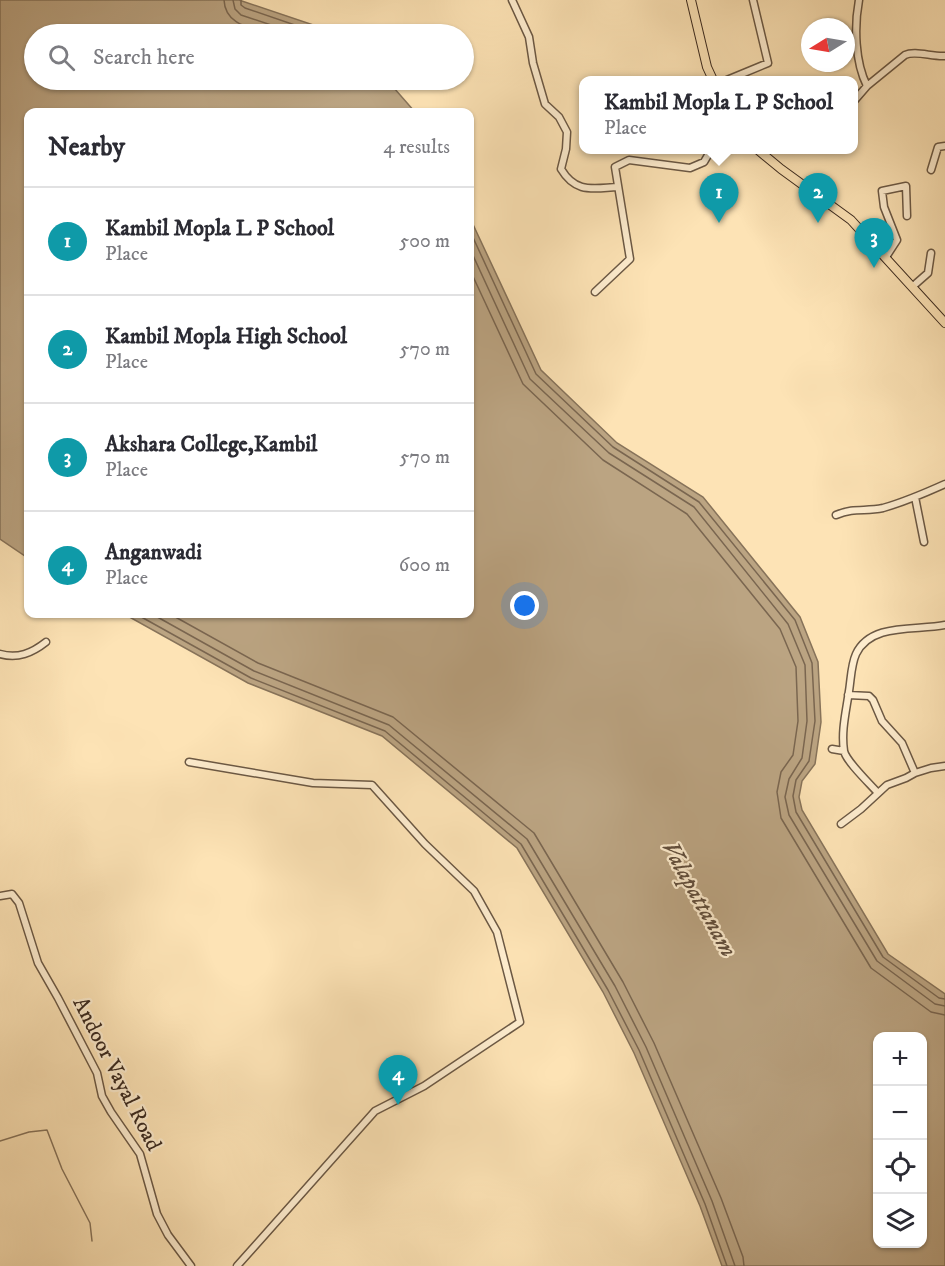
<!DOCTYPE html>
<meta charset="utf-8">
<style>
body{margin:0;font-family:"IM FELL DW Pica",serif;background:#f7f7f7;color:#2b2b33}
.controls{position:absolute;right:18px;bottom:18px;display:grid;overflow:hidden;border-radius:12px;box-shadow:0 2px 4px #0004}
.controls button{width:54px;height:54px;display:grid;place-items:center;padding:0;border:0;border-bottom:2px solid #e1e1e2;background:#fff;color:#2b2b33;font:30px sans-serif}
.compass{position:absolute;left:801px;top:18px;width:54px;height:54px;border-radius:50%;background:#fff;box-shadow:0 2px 4px #0004;rotate:259deg}
.you{position:absolute;left:525px;top:606px;width:21px;height:21px;margin:-15px;border:4px solid #fff;border-radius:50%;background:#1a73e8;box-shadow:0 0 0 9px #1a73e833}
.badge{display:grid;place-items:center;width:39px;height:39px;border-radius:50%;background:#8f2418;color:#fff;font-size:20px;font-weight:700}
.pin{position:absolute;translate:-50% -50px;filter:drop-shadow(0 2px 3px #0008)}
.pin::after{content:'';position:absolute;top:32px;width:21px;height:18px;background:inherit;clip-path:polygon(0 0,100% 0,50% 100%)}
.popup{position:absolute;left:579px;top:76px;width:279px;height:78px;box-sizing:border-box;display:grid;place-content:center;border-radius:12px;background:#fff;filter:drop-shadow(0 2px 4px #0005);font-size:20px;white-space:nowrap;color:#7c7c81}
.popup b{font-size:22px;color:#2b2b33}
.popup::after{content:'';position:absolute;left:50%;top:100%;margin-left:-12px;border:12px solid transparent;border-top-color:#fff}
.list{margin:0;padding:0;list-style:none}
h2{display:flex;justify-content:space-between;align-items:center;height:78px;margin:0;padding:0 24px;font-size:26px}
h2 small{font-size:20px;font-weight:400;color:#7c7c81}
.list li{display:grid;grid-template-columns:39px 1fr auto;gap:18px;align-items:center;box-sizing:border-box;height:108px;padding:0 24px;border-top:2px solid #e1e1e2}
.list b{display:block;font-size:22px;white-space:nowrap}
.list p{margin:0;font-size:20px;white-space:nowrap;color:#7c7c81}
.list em{font-size:20px;font-style:normal;color:#7c7c81}
.icon{flex:none;width:33px;height:33px;fill:none;stroke:currentColor;stroke-width:2;stroke-linecap:round;stroke-linejoin:round}
.map{position:relative;flex:none;width:945px;height:1266px;overflow:hidden}
.search{position:absolute;background:#fff;box-shadow:0 2px 4px #0004;left:24px;top:24px;width:450px;height:66px;display:flex;align-items:center;gap:15px;box-sizing:border-box;padding:0 21px;border-radius:33px;color:#7c7c81;font-size:22px}
.panel{position:absolute;background:#fff;box-shadow:0 2px 4px #0004;left:24px;top:108px;width:450px;height:510px;border-radius:12px}
.map>svg:first-child{display:block}
</style>
<div class="map">
<svg width="945" height="1266" viewBox="0 0 945 1266">
<rect width="100%" height="100%" fill="#fde3b5"/>
<filter id="stains"><feTurbulence type="fractalNoise" baseFrequency=".00333" numOctaves="4"/><feColorMatrix values="0 0 0 0 .2 0 0 0 0 .09 0 0 0 0 .02 0 0 0 .5 -.17"/></filter>
<radialGradient id="worn" r=".72"><stop offset=".6" stop-color="#630" stop-opacity="0"/><stop offset="1" stop-color="#630" stop-opacity=".3"/></radialGradient>
<path fill="#bba482" stroke="#87735a" stroke-width="1.5" fill-rule="evenodd" d="M0 0H239L340 34H34V80H387L415 112H28V558L0 539Z
M470 218 541 370 617 443 703 497 800 617 818 662 821 722 815 764 802 781 799 797 802 810 888 954 945 994V1266H722L700 1206 634 1053 603 992 517 848 382 736 248 683 124 614H470ZM922 1036V1244H878V1036Z"/>
<g fill="none" stroke-linecap="round" stroke-linejoin="round">
<path stroke="#7a6650" stroke-width="1.5" d="M224 0C225 25 251 28 270 34
M233 0 235 9 241 15 298 34
M241 0V5L245 8 321 34
M470 231 536 374 613 447 699 502 795 620 812 663 815 721 809 761 796 780 793 796 796 812 883 957 939 998 945 999
M470 249 530 379 609 453 694 507 788 624 805 665 807 721 802 758 789 779 785 797 789 815 877 961 935 1004 945 1006
M470 270 523 384 603 460 687 514 780 629 796 667 798 721 793 755 781 772 777 792 781 818 871 968 931 1012 945 1015
M136 614 251 678 385 731 521 844 608 990 639 1050 705 1204 727 1266
M152 614 254 671 389 725 527 839 615 986 646 1047 712 1201 735 1266
M170 614 258 663 393 717 534 833 623 982 654 1043 721 1198 743 1257 744 1266"/>
<path stroke="#87735a" stroke-width="1.5" d="M0 1141 29 1132 47 1130 62 1169 90 1223 92 1241"/>
<defs>
<path id="minor" d="M512 0 529 37 533 63 545 104 559 117 567 132 566 149 561 169C576 194 593 188 618 187
M859 0C854 27 855 62 867 86
M727 80 768 63 753 0
M854 101 867 86 905 55C915 50 932 57 945 56
M931 170 938 147 945 146
M886 257 897 240 884 207 882 191 906 186 907 216
M912 287 928 273 931 253
M595 292 630 259 615 167 629 160 690 168 704 162 711 150
M915 497 924 542
M836 515C855 507 865 512 883 508 904 502 925 493 945 484
M0 654C18 659 32 653 46 642
M848 695 869 696 873 700 882 721 902 743 915 773
M832 749 844 751C846 761 869 783 878 793
M844 751C841 731 846 712 849 691 851 679 851 665 856 654 871 622 917 631 945 625
M189 762 313 783 372 785 425 844 474 891 497 932 520 1022 424 1086 375 1111 237 1266
M841 824 861 809 887 785 906 778 915 773 931 768 945 766
M0 896 12 894 19 903 38 963 58 998 97 1073 102 1096 111 1112 140 1154 157 1214 168 1235 191 1266"/>
<path id="major" d="M691 0 707 67 713 80
M758 150 781 169 851 220 945 323"/>
</defs>
<use href="#minor" stroke="#6b5844" stroke-width="9"/>
<use href="#major" stroke="#3a291e" stroke-width="10"/>
<use href="#minor" stroke="#feedcf" stroke-width="6"/>
<use href="#major" stroke="#fde3b5" stroke-width="8"/>
</g>
<g text-anchor="middle" dominant-baseline="central" stroke-width="4.5" stroke-linejoin="round" paint-order="stroke">
<g font-size="22" fill="#3a291e" stroke="#feedcf">
<text transform="translate(117 1074) rotate(63)">Andoor Vayal Road</text>
</g>
<g font-size="24" font-style="italic" fill="#614e3c" stroke="#feedcf">
<text transform="translate(699 899) rotate(61)">Valapattanam</text>
</g>
</g>
<rect width="100%" height="100%" filter="url(#stains)"/>
<rect width="100%" height="100%" fill="url(#worn)"/>
</svg>
<div class="controls">
<button>+</button>
<button>−</button>
<button><svg class="icon" aria-label="locate" viewBox="0 0 24 24"><circle cx="12" cy="12" r="6"/><path d="M12 2v4M12 18v4M2 12h4M18 12h4"/></svg></button>
<button><svg class="icon" aria-label="layers" viewBox="0 0 24 24"><path d="M12 4l9 5-9 5-9-5zM3 14l9 5 9-5"/></svg></button>
</div>
<svg class="compass" viewBox="-18 -18 36 36"><path d="M0-13l5 13h-10z" fill="#e53935"/><path d="M0 13l5-13h-10z" fill="#7c7c81"/></svg>
<div class="you"></div>
<div class="pin badge" style="left:719px;top:223px;background:#0f9aa8">1</div>
<div class="popup"><b>Kambil Mopla L P School</b>Place</div>
<div class="pin badge" style="left:818px;top:223px;background:#0f9aa8">2</div>
<div class="pin badge" style="left:874px;top:268px;background:#0f9aa8">3</div>
<div class="pin badge" style="left:398px;top:1105px;background:#0f9aa8">4</div>
<div class="search"><svg class="icon" aria-label="search" viewBox="0 0 24 24"><circle cx="10" cy="10" r="6"/><path d="M15 15l6 6"/></svg>Search here</div>
<section class="panel">
<h2>Nearby<small>4 results</small></h2>
<ul class="list">
<li><span class="badge" style="background:#0f9aa8">1</span><div><b>Kambil Mopla L P School</b><p>Place</p></div><em>500 m</em></li>
<li><span class="badge" style="background:#0f9aa8">2</span><div><b>Kambil Mopla High School</b><p>Place</p></div><em>570 m</em></li>
<li><span class="badge" style="background:#0f9aa8">3</span><div><b>Akshara College,Kambil</b><p>Place</p></div><em>570 m</em></li>
<li><span class="badge" style="background:#0f9aa8">4</span><div><b>Anganwadi</b><p>Place</p></div><em>600 m</em></li>
</ul>
</section>
</div>
